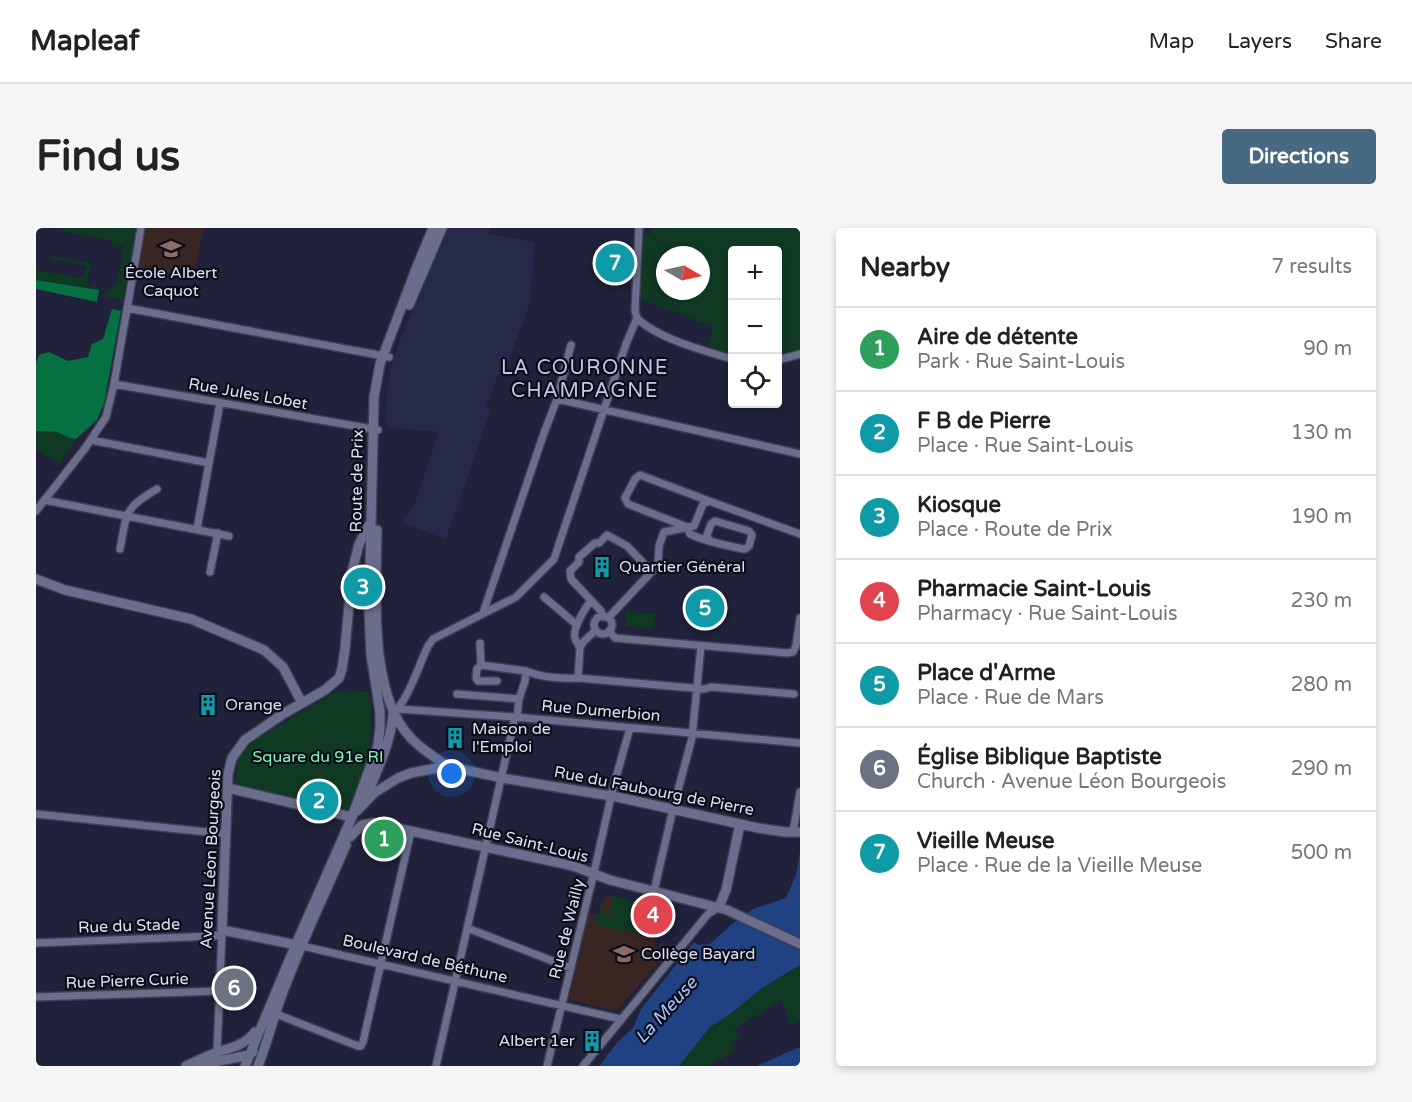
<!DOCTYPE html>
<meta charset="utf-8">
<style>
body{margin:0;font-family:"Varela Round",sans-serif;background:#f6f6f6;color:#222}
.controls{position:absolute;right:18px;top:18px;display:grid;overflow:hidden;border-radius:6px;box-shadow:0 3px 9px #0003}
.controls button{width:54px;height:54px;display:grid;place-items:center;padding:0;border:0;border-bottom:2px solid #e0e0e0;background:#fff;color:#222;font:30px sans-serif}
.compass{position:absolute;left:620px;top:18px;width:54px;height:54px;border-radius:50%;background:#fff;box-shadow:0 3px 9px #0003;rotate:99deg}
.you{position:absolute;left:416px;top:546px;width:21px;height:21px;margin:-15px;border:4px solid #fff;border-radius:50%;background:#1a73e8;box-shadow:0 0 0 9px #1a73e833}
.badge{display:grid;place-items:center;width:39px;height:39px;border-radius:50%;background:#486982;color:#fff;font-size:20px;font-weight:700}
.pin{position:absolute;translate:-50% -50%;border:3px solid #fff;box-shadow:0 2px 6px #0006}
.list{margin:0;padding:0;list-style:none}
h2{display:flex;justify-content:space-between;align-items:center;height:78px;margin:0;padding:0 24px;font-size:26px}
h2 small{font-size:20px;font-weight:400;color:#767676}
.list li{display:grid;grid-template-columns:39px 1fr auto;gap:18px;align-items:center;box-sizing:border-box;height:84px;padding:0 24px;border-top:2px solid #e0e0e0}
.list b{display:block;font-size:22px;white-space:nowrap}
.list p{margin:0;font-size:20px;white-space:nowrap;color:#767676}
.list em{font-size:20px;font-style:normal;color:#767676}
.icon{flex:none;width:33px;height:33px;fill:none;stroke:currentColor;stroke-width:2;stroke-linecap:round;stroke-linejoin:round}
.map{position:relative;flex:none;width:764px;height:838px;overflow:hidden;border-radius:6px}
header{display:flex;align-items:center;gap:36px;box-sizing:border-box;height:84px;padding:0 30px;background:#fff;border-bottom:2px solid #e0e0e0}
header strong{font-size:28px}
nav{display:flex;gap:33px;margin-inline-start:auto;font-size:21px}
.intro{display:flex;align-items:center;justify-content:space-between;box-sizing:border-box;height:144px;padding:0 36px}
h1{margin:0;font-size:42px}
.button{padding:15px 27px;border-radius:6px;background:#486982;color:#fff;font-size:21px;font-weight:700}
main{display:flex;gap:36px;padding:0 36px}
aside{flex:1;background:#fff;border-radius:6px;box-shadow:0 3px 9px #0003}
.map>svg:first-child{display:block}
</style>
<header>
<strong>Mapleaf</strong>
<nav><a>Map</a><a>Layers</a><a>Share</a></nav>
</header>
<div class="intro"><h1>Find us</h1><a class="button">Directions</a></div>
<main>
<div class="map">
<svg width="764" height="838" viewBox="0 0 764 838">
<rect width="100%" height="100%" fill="#20223b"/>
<path fill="#272949" d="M411 0H453V6L499 14 494 75 468 145 462 147 450 179 455 181 410 311 367 295 379 276 402 204 351 200 348 190 354 144 364 112Z"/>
<path fill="#392623" d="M110 0H168L157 52 102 43Z
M569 667 611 676 604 707 620 711 618 716 621 720 626 715 636 723 628 733 625 731 581 783 532 771 553 685 562 687 565 673 567 674Z"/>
<path fill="#103923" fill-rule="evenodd" d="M28 0H101L86 75 83 71 70 69 71 63 81 55 88 16 82 20 77 18 74 12 27 3Z
M615 0H764V126L742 132V22H696V131L670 123 677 99 599 69 603 8 614 7ZM629 27H665V63H629Z
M13 27 55 35 51 57 53 60 58 56 63 62 0 52V37H1V42L45 50 52 38 15 31Z
M0 203 21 204 34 210 40 211 23 236 0 221Z
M590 384 619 386 618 401 589 398Z
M301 463 332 464C342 506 328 544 314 584L200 557 202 530 214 515Z
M577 668 604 675 599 695 607 697 604 707 559 697 565 673 567 674V677H565L563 687 564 688 566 682 570 683 569 689 572 690Z
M764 737V793L754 798 750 781 744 773 698 801 703 810 695 816 699 822 673 838H643L674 799 697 784 726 760Z"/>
<path fill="#057041" d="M0 52 63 62 61 74 0 61Z
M76 81 85 83 68 175 61 192 40 211 34 210 21 204 0 203V136L3 127 13 124 32 133 52 129 56 116 67 111Z"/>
<path fill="#204282" d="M764 624V737L726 760 697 784 674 799 643 838H563L581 815 597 800 605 781 658 714 662 717 674 716 695 697 717 681 750 670 760 647Z
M764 819V838H720Z"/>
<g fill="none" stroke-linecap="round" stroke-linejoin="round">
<defs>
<path id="street" d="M91 80 353 129
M601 90C620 110 669 123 696 131
M742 132 764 126
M78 156 342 202
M521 171 764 226
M55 212 173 235
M8 272 193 308
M673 273 604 247 599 251 589 270 592 276 651 299 654 306C670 314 690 317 707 321H709L713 318 716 307 713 303 679 293 675 296 671 307 673 313
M0 283 50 219 70 189 78 156 105 0
M161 301 184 175
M84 321C91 285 88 280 121 261
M174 344 182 305
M508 369 541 397
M447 385 508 205 521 171 535 117
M558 397a9 9 0 1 1 18 0a9 9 0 1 1-18 0Z
M567 389 565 383 535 351 534 343 543 334V329L559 315H563L571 307 591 318 615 343
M572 390 622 337 623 318 628 304 658 298 667 276 673 273 764 306
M560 402 547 414 544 420 542 450 668 461 675 459 758 466
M573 403 579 410 751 425 757 424 760 418 764 390
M444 415 445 437
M544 420C543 417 540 414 539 410 536 401 549 380 555 373
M490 443C507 450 523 451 542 450
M461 453H442L440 450 441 441 445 437 490 443 489 453 483 471
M421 466 483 471 481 489
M363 481 479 489 764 515
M357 486C372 472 383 437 392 418L397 411 480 369 518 331 590 116 601 90 599 82 603 0
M0 586 190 606
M757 604 764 564
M618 663 637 581 656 510 665 418
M431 700 535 740
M0 715 178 708 186 706
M266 718 584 791
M0 769 184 763
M240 786 322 818H325L327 814 375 603
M181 825 186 704
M400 838 479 489
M511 838 559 640 577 560 594 500
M547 838 672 686 683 679"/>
<path id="secondary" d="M373 77 406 0
M341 302C340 359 333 457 369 503 380 518 396 527 411 538
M0 351 29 362 155 391 228 422 247 439 266 475
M192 560 316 589
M330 569C341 543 355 514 357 486
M321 583 338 565 362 550 375 545 411 538 466 550 581 569 722 600 749 604H764
M314 609 326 597 337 595 524 635 540 639 574 652 691 682 764 716
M683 679 690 662 704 596
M266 718 186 702 192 546 196 530 209 512 247 486 289 462 303 450 306 441 309 421 316 344 323 316 333 297
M164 837 213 827 217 824
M150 838C161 833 171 828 182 824 197 819 209 817 219 804
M209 838 260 716 316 589 342 517 344 500V484L335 427 333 383 338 169 344 136 380 41 397 0
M222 838C231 816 236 794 244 772 263 719 288 668 310 617"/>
</defs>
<use href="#street" stroke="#3d3d53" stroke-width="10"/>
<use href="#secondary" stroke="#3d3d53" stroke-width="12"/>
<use href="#street" stroke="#6a6e8c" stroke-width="7"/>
<use href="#secondary" stroke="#6a6e8c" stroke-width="9"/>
</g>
<defs>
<symbol id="school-bare" viewBox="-9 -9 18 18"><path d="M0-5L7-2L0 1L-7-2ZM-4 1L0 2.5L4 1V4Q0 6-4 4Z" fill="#8d6e63" stroke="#0b0c18" stroke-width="2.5" paint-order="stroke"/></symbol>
<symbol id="building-bare" viewBox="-9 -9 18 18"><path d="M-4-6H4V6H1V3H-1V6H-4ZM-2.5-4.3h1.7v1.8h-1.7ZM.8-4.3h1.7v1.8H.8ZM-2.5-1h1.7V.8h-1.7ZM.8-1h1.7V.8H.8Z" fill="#0f9aa8" stroke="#0b0c18" stroke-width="2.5" paint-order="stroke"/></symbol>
</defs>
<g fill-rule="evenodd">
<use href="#school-bare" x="120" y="6" width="30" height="30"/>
<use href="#building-bare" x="551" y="324" width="30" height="30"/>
<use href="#building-bare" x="157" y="462" width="30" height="30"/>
<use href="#building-bare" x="404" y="495" width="30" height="30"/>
<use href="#school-bare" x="573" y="711" width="30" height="30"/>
<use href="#building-bare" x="541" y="798" width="30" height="30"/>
</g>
<g text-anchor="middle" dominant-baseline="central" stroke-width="4.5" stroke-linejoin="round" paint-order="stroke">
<g font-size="16" fill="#dde0f1" stroke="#0b0c18" text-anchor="start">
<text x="135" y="45" text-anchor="middle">École Albert<tspan x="135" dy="18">Caquot</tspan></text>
<text x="583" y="339">Quartier Général</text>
<text x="189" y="477">Orange</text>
<text x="436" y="501">Maison de<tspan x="436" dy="18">l'Emploi</tspan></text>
<text x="605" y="726">Collège Bayard</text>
<text x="539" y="813" text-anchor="end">Albert 1er</text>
</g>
<g font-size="16" fill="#dde0f1" stroke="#0b0c18">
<text transform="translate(212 166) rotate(10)">Rue Jules Lobet</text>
<text transform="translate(321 253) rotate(-89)">Route de Prix</text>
<text transform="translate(565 483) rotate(5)">Rue Dumerbion</text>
<text transform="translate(618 563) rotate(11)">Rue du Faubourg de Pierre</text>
<text transform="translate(494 615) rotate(14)">Rue Saint-Louis</text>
<text transform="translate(175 631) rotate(-87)">Avenue Léon Bourgeois</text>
<text transform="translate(93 698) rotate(-2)">Rue du Stade</text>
<text transform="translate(531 701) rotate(-76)">Rue de Wailly</text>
<text transform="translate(389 731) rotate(13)">Boulevard de Béthune</text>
<text transform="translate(91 753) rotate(-2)">Rue Pierre Curie</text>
</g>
<g font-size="16" fill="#81f7b2" stroke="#0b0c18">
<text x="282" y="529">Square du 91e RI</text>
</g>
<g font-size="18" font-style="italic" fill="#a5c5fd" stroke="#0b0c18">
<text transform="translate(630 782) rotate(-48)">La Meuse</text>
</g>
<g font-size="20" letter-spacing="1.5" fill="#c4c8ea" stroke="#0b0c18">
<text x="549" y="140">LA COURONNE<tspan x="549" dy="23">CHAMPAGNE</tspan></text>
</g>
</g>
</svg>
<div class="controls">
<button>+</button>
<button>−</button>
<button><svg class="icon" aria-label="locate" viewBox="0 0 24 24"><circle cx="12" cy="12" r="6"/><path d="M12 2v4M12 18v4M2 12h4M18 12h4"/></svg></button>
</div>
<svg class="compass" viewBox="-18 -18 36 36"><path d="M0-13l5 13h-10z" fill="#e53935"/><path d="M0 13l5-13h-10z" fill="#767676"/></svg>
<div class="you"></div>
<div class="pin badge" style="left:348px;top:611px;background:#2e9e5b">1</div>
<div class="pin badge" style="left:283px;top:573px;background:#0f9aa8">2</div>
<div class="pin badge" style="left:327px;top:359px;background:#0f9aa8">3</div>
<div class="pin badge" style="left:617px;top:687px;background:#e0444e">4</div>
<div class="pin badge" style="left:669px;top:380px;background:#0f9aa8">5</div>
<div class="pin badge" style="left:198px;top:760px;background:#6b7280">6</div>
<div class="pin badge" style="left:579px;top:35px;background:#0f9aa8">7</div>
</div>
<aside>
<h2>Nearby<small>7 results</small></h2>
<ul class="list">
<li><span class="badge" style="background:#2e9e5b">1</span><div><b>Aire de détente</b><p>Park · Rue Saint-Louis</p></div><em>90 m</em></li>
<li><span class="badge" style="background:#0f9aa8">2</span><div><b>F B de Pierre</b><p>Place · Rue Saint-Louis</p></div><em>130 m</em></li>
<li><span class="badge" style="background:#0f9aa8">3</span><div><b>Kiosque</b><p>Place · Route de Prix</p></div><em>190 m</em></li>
<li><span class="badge" style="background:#e0444e">4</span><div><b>Pharmacie Saint-Louis</b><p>Pharmacy · Rue Saint-Louis</p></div><em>230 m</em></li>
<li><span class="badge" style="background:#0f9aa8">5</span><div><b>Place d'Arme</b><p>Place · Rue de Mars</p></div><em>280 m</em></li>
<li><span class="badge" style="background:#6b7280">6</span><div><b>Église Biblique Baptiste</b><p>Church · Avenue Léon Bourgeois</p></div><em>290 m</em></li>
<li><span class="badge" style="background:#0f9aa8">7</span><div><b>Vieille Meuse</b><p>Place · Rue de la Vieille Meuse</p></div><em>500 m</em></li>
</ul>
</aside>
</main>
